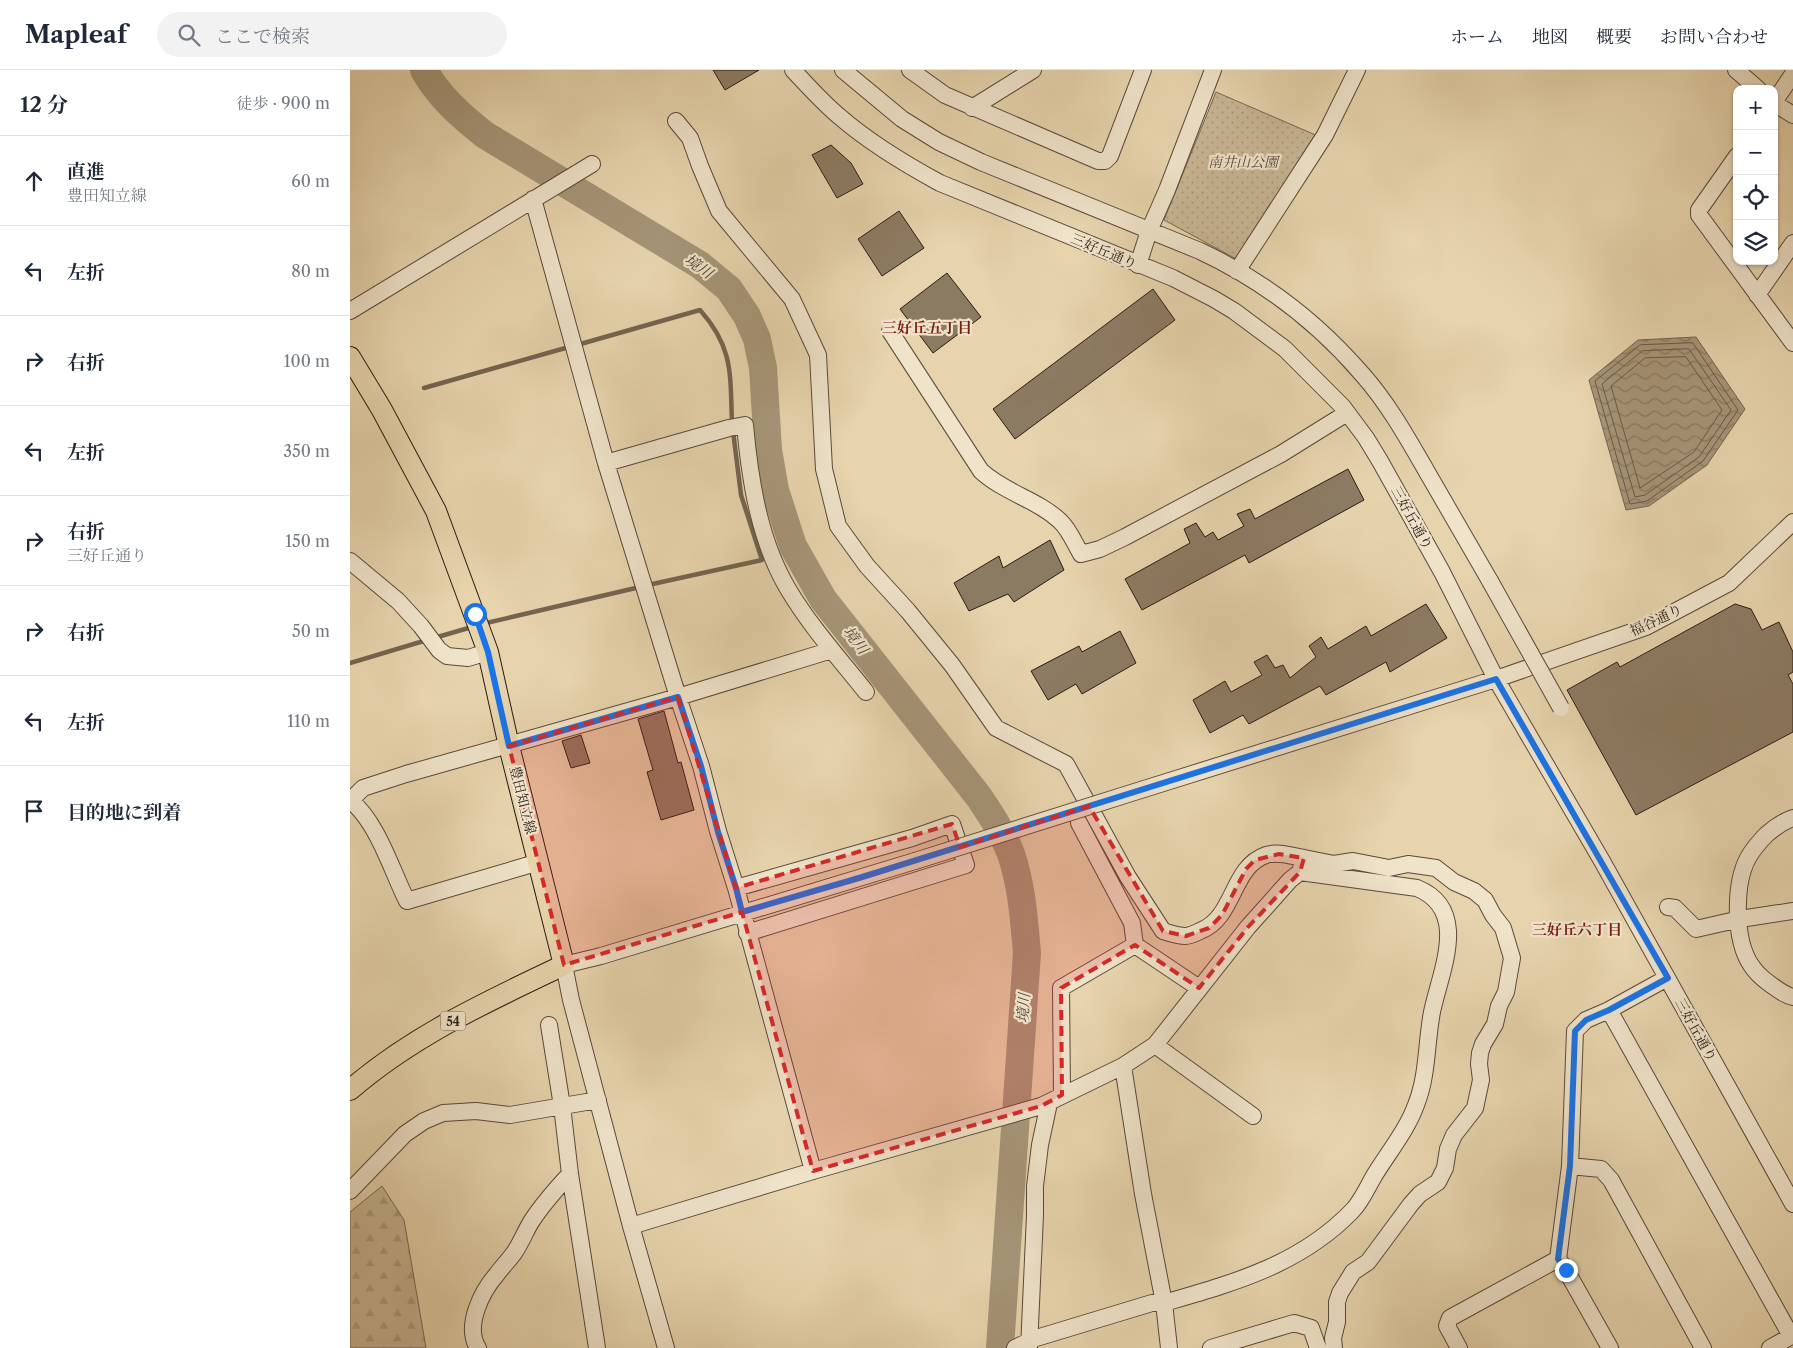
<!DOCTYPE html>
<html lang="ja">
<meta charset="utf-8">
<style>
body{margin:0;font-family:"Libre Caslon Text","Noto Serif JP",serif;background:#f2f2f3;color:#1f2937}
.controls{position:absolute;right:15px;top:15px;display:grid;overflow:hidden;border-radius:10px;box-shadow:0 1px 4px #0004}
.controls button{width:45px;height:45px;display:grid;place-items:center;padding:0;border:0;border-bottom:1px solid #e0e1e3;background:#fff;color:#1f2937;font:25px sans-serif}
.stop{position:absolute;width:15px;height:15px;margin:-11px;border:4px solid #1a73e8;border-radius:50%;background:#fff}
.stop.end{background:#1a73e8;border-color:#fff;box-shadow:0 1px 5px #0008}
.list{margin:0;padding:0;list-style:none}
h2{display:flex;justify-content:space-between;align-items:center;height:65px;margin:0;padding:0 20px;font-size:21px}
h2 small{font-size:16px;font-weight:400;color:#747a83}
.list li{display:grid;grid-template-columns:32px 1fr auto;gap:15px;align-items:center;box-sizing:border-box;height:90px;padding:0 20px;border-top:1px solid #e0e1e3}
.list b{display:block;font-size:19px;white-space:nowrap}
.list p{margin:0;font-size:16px;white-space:nowrap;color:#747a83}
.list em{font-size:16px;font-style:normal;color:#747a83}
.icon{flex:none;width:28px;height:28px;fill:none;stroke:currentColor;stroke-width:2;stroke-linecap:round;stroke-linejoin:round}
.map{position:relative;flex:none;width:1443px;height:1278px;overflow:hidden}
header{display:flex;align-items:center;gap:30px;box-sizing:border-box;height:70px;padding:0 25px;background:#fff;border-bottom:1px solid #e0e1e3}
header strong{font-size:24px}
nav{display:flex;gap:28px;margin-inline-start:auto;font-size:18px}
.search{width:350px;height:45px;background:#f2f2f3;display:flex;align-items:center;gap:12px;box-sizing:border-box;padding:0 18px;border-radius:28px;color:#747a83;font-size:19px}
main{display:flex}
aside{flex:1;background:#fff}
.map>svg:first-child{display:block}
</style>
<header>
<strong>Mapleaf</strong>
<div class="search"><svg class="icon" aria-label="search" viewBox="0 0 24 24"><circle cx="10" cy="10" r="6"/><path d="M15 15l6 6"/></svg>ここで検索</div>
<nav><a>ホーム</a><a>地図</a><a>概要</a><a>お問い合わせ</a></nav>
</header>
<main>
<aside>
<h2>12 分<small>徒歩 · 900 m</small></h2>
<ul class="list">
<li><svg class="icon" aria-label="ahead" viewBox="0 0 24 24"><path d="M12 20V5M6 11l6-6 6 6"/></svg><div><b>直進</b><p>豊田知立線</p></div><em>60 m</em></li>
<li><svg class="icon" aria-label="left" viewBox="0 0 24 24"><path d="M17 20v-9H6M10 6l-5 5 5 5"/></svg><div><b>左折</b></div><em>80 m</em></li>
<li><svg class="icon" aria-label="right" viewBox="0 0 24 24"><path d="M7 20v-9h11M14 6l5 5-5 5"/></svg><div><b>右折</b></div><em>100 m</em></li>
<li><svg class="icon" aria-label="left" viewBox="0 0 24 24"><path d="M17 20v-9H6M10 6l-5 5 5 5"/></svg><div><b>左折</b></div><em>350 m</em></li>
<li><svg class="icon" aria-label="right" viewBox="0 0 24 24"><path d="M7 20v-9h11M14 6l5 5-5 5"/></svg><div><b>右折</b><p>三好丘通り</p></div><em>150 m</em></li>
<li><svg class="icon" aria-label="right" viewBox="0 0 24 24"><path d="M7 20v-9h11M14 6l5 5-5 5"/></svg><div><b>右折</b></div><em>50 m</em></li>
<li><svg class="icon" aria-label="left" viewBox="0 0 24 24"><path d="M17 20v-9H6M10 6l-5 5 5 5"/></svg><div><b>左折</b></div><em>110 m</em></li>
<li><svg class="icon" aria-label="arrive" viewBox="0 0 24 24"><path d="M6 21V4h12l-3 4 3 4H6"/></svg><div><b>目的地に到着</b></div></li>
</ul>
</aside>
<div class="map">
<svg width="1443" height="1278" viewBox="0 0 1443 1278">
<defs>
<pattern id="grass-dots" width="8" height="8" patternUnits="userSpaceOnUse" patternTransform="scale(1.25)"><rect width="8" height="8" fill="#c7b593"/><path d="M2 2h.1M6 6h.1" fill="none" stroke="#ab9b7e" stroke-width="1.8" stroke-linecap="round"/></pattern>
<pattern id="forest-firs" width="22" height="20" patternUnits="userSpaceOnUse" patternTransform="scale(1.25)"><rect width="22" height="20" fill="#c7b593"/><path d="M5 1l3.5 6h-7zM16 11l3.5 6h-7z" fill="#ab9b7e"/></pattern>
<pattern id="water-waves" width="16" height="10" patternUnits="userSpaceOnUse" patternTransform="scale(1.25)"><rect width="16" height="10" fill="#a69578"/><path d="M0 5q4-4 8 0t8 0" fill="none" stroke="#877961"/></pattern>
</defs>
<rect width="100%" height="100%" fill="#e7d4ad"/>
<filter id="stains"><feTurbulence type="fractalNoise" baseFrequency=".004" numOctaves="4"/><feColorMatrix values="0 0 0 0 .2 0 0 0 0 .09 0 0 0 0 .02 0 0 0 .5 -.17"/></filter>
<radialGradient id="worn" r=".72"><stop offset=".6" stop-color="#630" stop-opacity="0"/><stop offset="1" stop-color="#630" stop-opacity=".3"/></radialGradient>
<path fill="url(#grass-dots)" stroke="#786852" d="M866 22 968 66 892 192 814 150Z"/>
<path fill="url(#forest-firs)" stroke="#786852" d="M32 1116 54 1150 76 1278H0V1142Z"/>
<path fill="url(#water-waves)" stroke="#74644f" d="M1346 267 1395 339 1357 395 1299 436 1276 440 1239 310 1288 270Z"/>
<g fill="none" stroke-linecap="round" stroke-linejoin="round">
<path stroke="#685845" stroke-width="1" d="M1343 273 1388 340 1353 391 1297 431 1280 434 1245 311 1290 275Z
M1339 279 1381 340 1349 387 1295 425 1285 427 1252 314 1292 281Z
M1336 287 1372 340 1344 382 1290 418 1261 316 1295 288Z"/>
<path stroke="#74644f" stroke-width="4.5" d="M227 275 350 240C384 278 380 305 382 353
M74 318 219 277
M298 515 412 490 391 425 383 361
M132 554 290 517
M84 568 122 557
M0 593 77 570"/>
<path stroke="#a69578" stroke-width="28" d="M74 0C89 27 111 46 135 65L350 195 379 219 397 246 407 269 413 298 418 380 425 420 443 476 473 529 629 727C641 745 653 763 661 784 672 816 674 850 677 883L650 1278"/>
</g>
<path fill="#8c7b63" stroke="#291b12" d="M363 0H409L375 20Z
M481 75 501 93 513 114 487 128 462 85Z
M549 141 574 178 532 206 508 169Z
M597 203 631 247 583 283 550 239Z
M803 219 825 250 665 369 643 339Z
M998 399 1014 430 899 493 895 485 792 540 775 509 840 473 834 459 846 453 855 467 863 462 868 470 894 456 887 444 900 439 905 449Z
M700 470 714 500 664 532 658 524 619 541 604 513 649 486 653 498Z
M1076 534 1097 568 1040 602 1036 592 976 625 970 616 899 654 893 645 860 663 843 630 875 611 881 622 912 605 904 592 917 585 925 598 933 595 940 608 966 587 959 576 971 567 978 579 1016 556 1021 566Z
M1385 534 1401 539 1412 560 1429 552 1443 582V602L1438 605 1443 614V662L1286 745 1217 620 1267 592 1270 597Z
M770 561 786 593 732 624 726 614 698 630 681 601 729 576 732 582Z
M314 641 328 693 331 692 344 740 311 750 297 702 303 700 288 649Z
M231 665 240 693 221 698 212 671Z"/>
<g fill="none" stroke-linecap="round" stroke-linejoin="round">
<defs>
<path id="minor" d="M443 0C458 16 473 33 490 47 520 73 555 94 590 113L823 208 864 229 884 241 935 279 993 337 1016 368 1030 391 1092 502 1146 609 1252 791 1443 1134
M493 0 552 49 589 72 631 92 850 181C912 210 968 253 1012 304 1038 333 1058 369 1077 402 1098 438 1119 475 1140 511
M560 0 595 25 748 91H755L760 86 793 0
M1386 0 1408 19
M1424 32 1443 4
M1424 33 1443 45
M622 38 683 0
M326 51 340 68 350 96 369 141 442 229 468 285 474 399 488 456 517 496 558 541 602 595 646 658 716 694 778 807 813 861C820 863 828 866 835 866 840 866 846 863 850 861 885 848 881 797 916 785 927 781 942 786 954 788L950 802
M1387 86 1349 140V145L1443 273
M183 129 256 393 328 627 351 696 368 761 386 818 463 1101
M788 195 799 161 817 120 863 0
M887 201 975 65 1007 0
M1407 225 1443 173
M0 241 242 94
M540 261 631 401C655 423 688 430 710 451 719 459 725 474 731 484L750 479 775 467 931 384 997 343
M256 393 379 358 395 355C400 410 409 470 438 519 460 556 489 588 516 622
M0 491 48 531 71 556 89 580 97 586 118 588 138 582
M794 719 1146 609 1296 557 1379 513 1443 452
M0 730C28 753 41 799 57 831L189 792
M1 730 13 718 56 704 328 627 482 580
M1443 748C1434 751 1424 758 1417 764 1410 771 1403 779 1398 788 1384 814 1384 870 1401 895 1406 903 1413 909 1420 914 1427 919 1434 925 1443 927
M729 753 782 853 785 875 849 918
M954 788 984 794 1003 791 1039 798 1058 794 1086 798 1104 812 1124 821 1135 830 1143 845 1153 858 1162 888 1156 922 1149 936 1145 954 1133 974 1130 983 1129 994 1131 1010 1125 1038 1104 1065 1098 1079 1095 1098 1088 1112 1070 1124 1061 1134 1018 1192 1003 1202 990 1223 987 1232V1252L983 1268 984 1278
M386 818 562 768 602 754 616 795 397 863
M1318 837 1325 838 1346 859 1390 849 1443 841
M1259 940 1441 1266
M199 955 212 1036 220 1104 247 1278
M805 975 903 1046
M773 996 793 1124 814 1233 819 1278
M712 1025 711 918 785 875
M1220 1096 1251 1099 1261 1110 1353 1278
M0 1121 55 1064 74 1051 93 1043 126 1041 160 1045 248 1030
M281 1156 463 1101 691 1036 773 996 805 975 898 857 940 810 950 802 1067 818C1121 840 1090 902 1082 942 1076 973 1078 1005 1066 1035 1057 1060 1038 1083 1024 1106 1017 1118 1011 1132 1002 1141 950 1195 883 1213 814 1233H802L683 1269 665 1278
M1208 1189 1216 1200 1260 1278
M128 1278C114 1256 132 1221 147 1204 152 1197 159 1190 164 1183 171 1173 175 1162 181 1152 192 1135 206 1119 220 1104
M316 1278 281 1156 221 930 214 895 251 886 565 791
M679 1278 685 1145V1116L690 1075 699 1033
M861 1278 944 1253 961 1258 968 1278
M1109 1278 1097 1256 1100 1248 1208 1189 1220 1096 1225 961 1236 950 1259 940 1317 908
M1420 1278 1443 1265"/>
<path id="major" d="M0 287 32 340 86 441 138 582 159 676 214 895C140 930 62 966 0 1020"/>
</defs>
<use href="#minor" stroke="#584939" stroke-width="18"/>
<use href="#major" stroke="#291b12" stroke-width="22"/>
<use href="#minor" stroke="#efe3ca" stroke-width="16"/>
<use href="#major" stroke="#e7d4ad" stroke-width="20"/>
<defs>
<path id="minor-bridge" d="M1140 511 1211 638
M565 791 794 719"/>
</defs>
<use href="#minor-bridge" stroke="#584939" stroke-width="18" stroke-linecap="butt"/>
<use href="#minor-bridge" stroke="#efe3ca" stroke-width="16"/>
</g>
<g fill="none" stroke-linecap="round" stroke-linejoin="round">
<path stroke="#1a73e8" stroke-width="6" d="M125 544 138 582 159 676 328 627 351 696 368 762 386 818 392 842 509 808 1146 609 1318 908 1259 940 1236 950 1225 961 1220 1096 1208 1189 1216 1200"/>
</g>
<path fill="#d62828" fill-opacity="0.2" stroke="#d62828" stroke-width="4" stroke-dasharray="10 6" stroke-linejoin="round" d="M328 627 386 818 602 754 610 777 739 736 813 861 836 866 859 858 872 845 896 799 905 790 929 784 954 788 950 802 898 857 849 918 785 875 711 918 712 1025 691 1036 463 1101 392 842 214 895 159 676Z"/>
<g text-anchor="middle" dominant-baseline="central" stroke-width="4.5" stroke-linejoin="round" paint-order="stroke">
<rect fill="#efe3ca" stroke="#645749" stroke-width="1" x="90.5" y="941.5" width="25" height="19" rx="4"/>
<g font-size="12" font-weight="bold" fill="#291b12">
<text x="103" y="951">54</text>
</g>
<g font-size="14" font-style="italic" fill="#584939" stroke="#efe3ca">
<text x="893" y="92">南井山公園</text>
</g>
<g font-size="14" fill="#291b12" stroke="#efe3ca">
<text transform="translate(754 181) rotate(23)">三好丘通り</text>
<text transform="translate(1062 448) rotate(61)">三好丘通り</text>
<text transform="translate(1306 550) rotate(-25)">福谷通り</text>
<text transform="translate(173 730) rotate(76)">豊田知立線</text>
<text transform="translate(1346 960) rotate(61)">三好丘通り</text>
</g>
<g font-size="15" font-style="italic" fill="#554636" stroke="#efe3ca">
<text transform="translate(349 196) rotate(35)">境川</text>
<text transform="translate(506 570) rotate(52)">境川</text>
<text transform="translate(673 938) rotate(-86)">境川</text>
</g>
<g font-size="15" font-weight="bold" fill="#7a1f14" stroke="#efe3ca">
<text x="577" y="257">三好丘五丁目</text>
<text x="1227" y="859">三好丘六丁目</text>
</g>
</g>
<rect width="100%" height="100%" filter="url(#stains)"/>
<rect width="100%" height="100%" fill="url(#worn)"/>
</svg>
<div class="controls">
<button>+</button>
<button>−</button>
<button><svg class="icon" aria-label="locate" viewBox="0 0 24 24"><circle cx="12" cy="12" r="6"/><path d="M12 2v4M12 18v4M2 12h4M18 12h4"/></svg></button>
<button><svg class="icon" aria-label="layers" viewBox="0 0 24 24"><path d="M12 4l9 5-9 5-9-5zM3 14l9 5 9-5"/></svg></button>
</div>
<div class="stop" style="left:125px;top:544px"></div>
<div class="stop end" style="left:1216px;top:1200px"></div>
</div>
</main>
